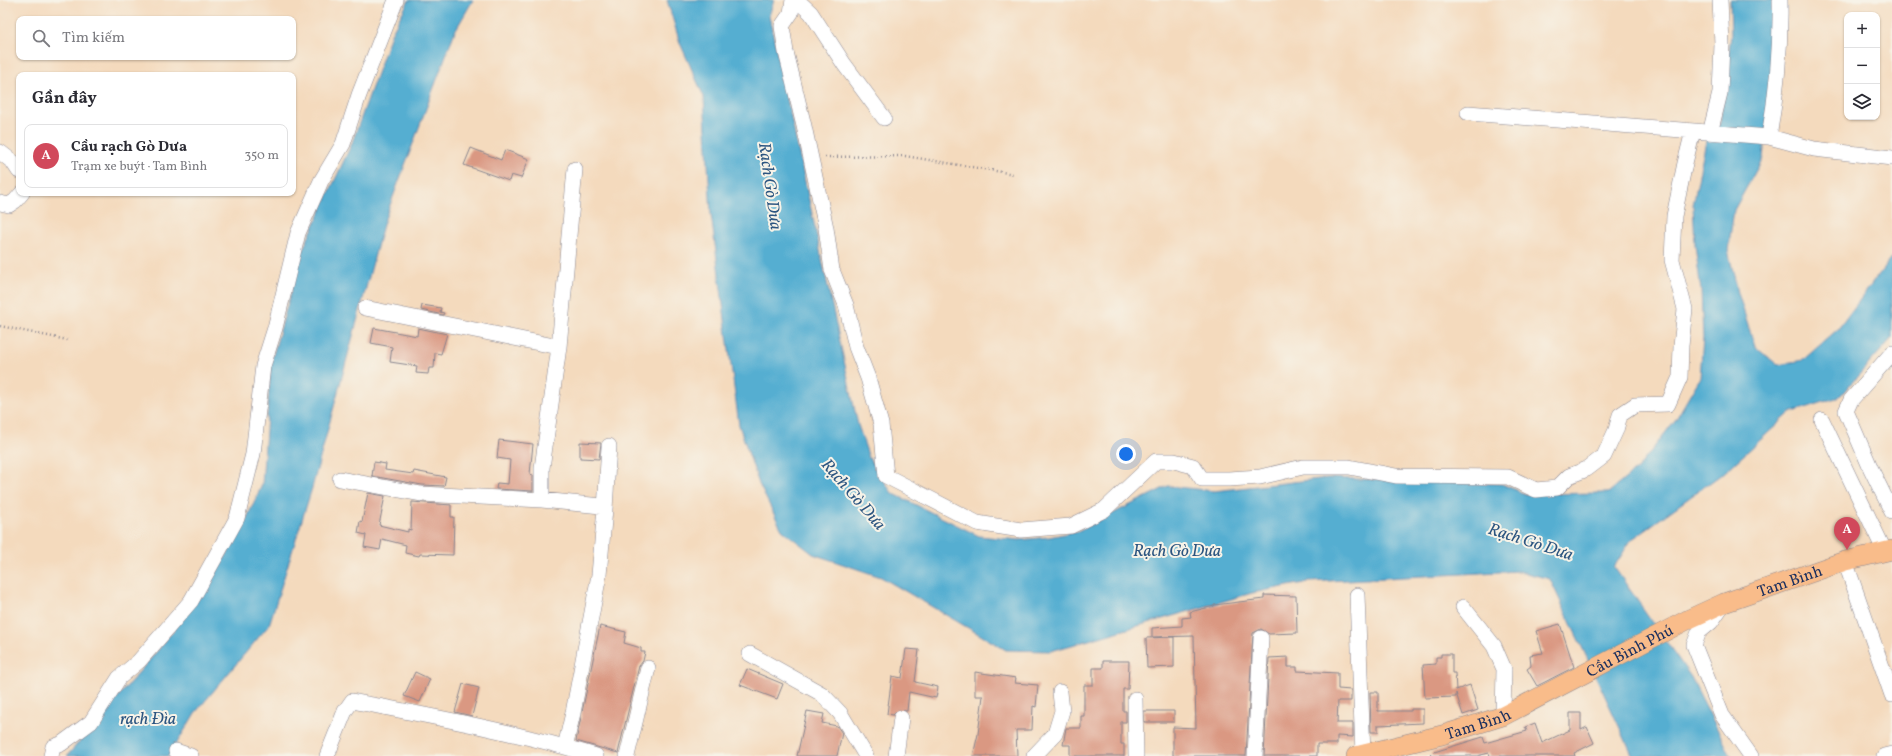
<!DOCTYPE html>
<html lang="vi">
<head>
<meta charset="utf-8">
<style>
	:root { --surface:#fff; --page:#f7f7f7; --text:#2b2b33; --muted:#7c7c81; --line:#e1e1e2; --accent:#d1495b }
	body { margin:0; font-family:Vollkorn,serif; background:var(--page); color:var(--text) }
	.controls { position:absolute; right:12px; top:12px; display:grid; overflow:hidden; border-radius:8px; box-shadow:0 1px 3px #0004 }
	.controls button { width:36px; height:36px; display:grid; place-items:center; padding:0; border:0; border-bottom:1px solid var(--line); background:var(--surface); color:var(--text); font:20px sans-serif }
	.you { position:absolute; left:1126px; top:454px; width:14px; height:14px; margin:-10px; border:3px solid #fff; border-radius:50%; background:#1a73e8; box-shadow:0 0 0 6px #1a73e833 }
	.badge { display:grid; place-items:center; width:26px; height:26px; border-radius:50%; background:var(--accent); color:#fff; font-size:13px; font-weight:700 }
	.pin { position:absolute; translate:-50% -33px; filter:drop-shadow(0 1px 2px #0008) }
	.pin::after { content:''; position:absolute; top:21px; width:14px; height:12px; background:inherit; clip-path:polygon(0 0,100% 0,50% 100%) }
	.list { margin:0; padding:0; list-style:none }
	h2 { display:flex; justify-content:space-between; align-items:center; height:52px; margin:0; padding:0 16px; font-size:17px }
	h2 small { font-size:13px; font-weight:400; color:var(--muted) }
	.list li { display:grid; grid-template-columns:26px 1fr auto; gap:12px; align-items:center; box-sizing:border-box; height:64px; margin:0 8px 8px; padding:0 8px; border:1px solid var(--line); border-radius:8px }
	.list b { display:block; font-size:15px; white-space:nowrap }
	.list p { margin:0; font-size:13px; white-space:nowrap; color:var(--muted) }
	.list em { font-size:13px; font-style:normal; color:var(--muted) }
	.icon { flex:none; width:22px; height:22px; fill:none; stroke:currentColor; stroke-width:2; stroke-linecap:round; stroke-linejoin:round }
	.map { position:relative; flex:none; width:1892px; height:756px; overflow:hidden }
	.search { position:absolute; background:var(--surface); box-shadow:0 1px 3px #0004; left:16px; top:16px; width:280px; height:44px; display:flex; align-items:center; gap:10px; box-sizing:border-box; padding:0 14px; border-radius:8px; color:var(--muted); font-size:15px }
	.panel { position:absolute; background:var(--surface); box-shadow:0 1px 3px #0004; left:16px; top:72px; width:280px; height:124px; border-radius:8px }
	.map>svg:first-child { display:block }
</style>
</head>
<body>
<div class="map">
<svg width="1892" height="756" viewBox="0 0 1892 756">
	<rect width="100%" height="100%" fill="#f7f3e8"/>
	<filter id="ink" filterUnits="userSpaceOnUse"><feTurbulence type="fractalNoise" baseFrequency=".025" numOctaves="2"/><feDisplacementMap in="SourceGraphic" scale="8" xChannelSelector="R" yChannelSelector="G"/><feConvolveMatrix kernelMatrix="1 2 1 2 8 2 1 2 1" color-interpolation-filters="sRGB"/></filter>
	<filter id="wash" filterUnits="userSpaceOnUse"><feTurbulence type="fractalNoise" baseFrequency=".012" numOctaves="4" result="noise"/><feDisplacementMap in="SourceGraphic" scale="16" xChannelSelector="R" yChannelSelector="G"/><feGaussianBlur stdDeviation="0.9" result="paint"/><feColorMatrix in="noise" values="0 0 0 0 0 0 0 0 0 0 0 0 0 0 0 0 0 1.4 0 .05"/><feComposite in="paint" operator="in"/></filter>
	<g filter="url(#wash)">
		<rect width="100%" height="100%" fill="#f4dabd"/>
		<path fill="#54aed1" stroke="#386e98" d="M 409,0 L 473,0 L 455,31 L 384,221 L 312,488 L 269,625 L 195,713 L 169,756 L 67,756 L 158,650 L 206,589 L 241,531 L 262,485 L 271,362 L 304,247 L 352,143 L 392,32 Z
			M 667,0 L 774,0 L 769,16 L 858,425 L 869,458 L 892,493 L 979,536 L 1019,540 L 1049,537 L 1078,531 L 1168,486 L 1214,491 L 1328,478 L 1502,484 L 1525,494 L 1608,493 L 1638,468 L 1676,419 L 1700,378 L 1703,338 L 1701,291 L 1695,244 L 1693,205 L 1706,141 L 1720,123 L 1731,35 L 1730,0 L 1773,0 L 1775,45 L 1763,158 L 1734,210 L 1728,250 L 1738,293 L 1755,347 L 1778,365 L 1803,360 L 1838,329 L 1892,257 L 1892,338 L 1839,397 L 1790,413 L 1726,471 L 1631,540 L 1614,567 L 1691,677 L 1731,756 L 1633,756 L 1550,579 L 1518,571 L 1309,582 L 1252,593 L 1051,651 L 1006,650 L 881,577 L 813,554 L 782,530 L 759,484 L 739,425 L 711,214 L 704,97 L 680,43 Z"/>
		<g id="blocks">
			<path fill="#da9882" d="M 471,148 L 501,160 L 505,150 L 529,159 L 521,178 L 511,175 L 509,181 L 464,165 Z
				M 422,305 L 441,308 L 440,312 L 444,313 L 443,315 L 421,310 Z
				M 374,328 L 417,336 L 418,328 L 447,334 L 441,354 L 435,353 L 434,368 L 429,368 L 428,374 L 416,373 L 417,366 L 390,362 L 392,347 L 371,343 Z
				M 499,440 L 533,444 L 530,474 L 533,475 L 533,491 L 496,489 L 497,483 L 508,484 L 510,460 L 497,458 Z
				M 580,442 L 601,443 L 599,459 L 580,458 Z
				M 374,462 L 386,464 L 385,470 L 413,474 L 414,471 L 446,477 L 444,486 L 422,485 L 372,476 Z
				M 368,493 L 385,496 L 379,525 L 408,532 L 408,529 L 411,530 L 412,502 L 451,505 L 451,517 L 454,517 L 453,555 L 420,554 L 419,556 L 405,553 L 406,545 L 382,539 L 380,550 L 364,547 L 366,535 L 358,533 L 360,521 L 362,522 Z
				M 1264,595 L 1296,596 L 1297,633 L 1269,634 L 1261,629 L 1253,633 L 1246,756 L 1173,756 L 1173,727 L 1196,728 L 1194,636 L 1152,637 L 1152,628 L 1182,626 L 1182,618 L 1191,617 L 1190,612 L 1214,606 L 1214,605 L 1264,599 Z
				M 1560,624 L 1574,667 L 1537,686 L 1527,669 L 1531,666 L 1530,655 L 1543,653 L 1536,631 Z
				M 600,626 L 626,632 L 624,643 L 641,648 L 641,652 L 645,652 L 643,661 L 639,666 L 618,753 L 576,741 Z
				M 1174,637 L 1174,667 L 1147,668 L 1146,638 Z
				M 906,649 L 919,650 L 915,682 L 938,687 L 936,698 L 909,692 L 907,711 L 898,710 L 893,715 L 887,714 L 892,676 L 902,678 Z
				M 1441,654 L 1452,654 L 1452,673 L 1455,673 L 1456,690 L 1470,685 L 1478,710 L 1463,715 L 1456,693 L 1456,697 L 1425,698 L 1423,665 L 1436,664 L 1436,657 L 1441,657 Z
				M 1288,657 L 1288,667 L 1297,667 L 1297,671 L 1338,673 L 1338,689 L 1351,690 L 1351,701 L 1338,701 L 1337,723 L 1353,723 L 1353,737 L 1337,736 L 1337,744 L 1317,744 L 1317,756 L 1264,756 L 1269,658 Z
				M 1103,661 L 1129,661 L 1128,689 L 1123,689 L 1123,711 L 1126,711 L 1126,722 L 1121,722 L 1121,744 L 1124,744 L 1124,756 L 1070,756 L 1070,745 L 1063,745 L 1066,728 L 1081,728 L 1081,716 L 1084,716 L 1084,685 L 1093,685 L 1093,668 L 1103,668 Z
				M 747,669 L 783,684 L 777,699 L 740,685 Z
				M 415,672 L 430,679 L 420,702 L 404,696 Z
				M 975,672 L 1016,678 L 1015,683 L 1038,685 L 1036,707 L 1033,706 L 1032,730 L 1016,730 L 1017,756 L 973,756 L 978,734 L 983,696 L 975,696 Z
				M 463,684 L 479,688 L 472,716 L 455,712 Z
				M 1370,692 L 1378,692 L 1378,711 L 1411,711 L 1411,709 L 1423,709 L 1423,723 L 1378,725 L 1378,732 L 1371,732 Z
				M 807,711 L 824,714 L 822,723 L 837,726 L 842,733 L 837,756 L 797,756 Z
				M 1144,711 L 1174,711 L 1174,722 L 1144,722 Z
				M 1570,713 L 1581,713 L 1581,730 L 1587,727 L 1594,743 L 1574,753 L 1575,756 L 1490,756 L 1489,753 L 1477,756 L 1432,756 L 1431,753 L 1483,737 L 1485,743 L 1527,731 L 1525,727 L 1535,723 L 1542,743 L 1570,730 Z"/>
		</g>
	</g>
	<g filter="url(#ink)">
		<use href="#blocks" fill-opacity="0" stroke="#88848e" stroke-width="1"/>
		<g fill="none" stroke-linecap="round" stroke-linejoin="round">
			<g stroke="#88848e" stroke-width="16">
				<path id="minor" d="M 793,0 L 791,13 L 782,26 L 786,52 L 804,126 L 826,228 L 832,270 L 846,305 L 856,347 L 868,378 L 881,424 L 886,476 L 977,523 L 1021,530 L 1071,526 L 1104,510 L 1156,461 L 1174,461 L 1193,466 L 1202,479 L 1229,479 L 1260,477 L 1303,467 L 1349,467 L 1396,476 L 1508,477 L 1536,490 L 1557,488 L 1569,476 L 1587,469 L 1604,456 L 1616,430 L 1620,415 L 1635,405 L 1668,404 L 1680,377 L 1681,346 L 1685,309 L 1672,260 L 1674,216 L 1685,163 L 1693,131
					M 797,0 L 811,13 L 844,64 L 884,118
					M 1468,113 L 1769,137 L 1814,149 L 1892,158
					M 1710,133 L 1720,93 L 1722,44 L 1720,0
					M 1769,137 C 1777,91 1781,47 1780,0
					M 0,152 L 13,162 L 19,171
					M 0,203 L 9,205 L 15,201 L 22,193
					M 365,308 L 559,347
					M 1892,353 L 1851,400 L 1846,411 L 1871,469 L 1892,512
					M 1822,420 L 1885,552
					M 340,479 L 421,494 L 542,500 L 601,506 L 605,509 L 599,575 L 573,713 L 565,747
					M 542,500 L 542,468 L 559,347 L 575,169
					M 605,509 L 609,446
					M 1845,561 L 1892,695
					M 1357,595 L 1363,754
					M 1724,603 L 1711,622 L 1699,632 L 1694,645 L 1722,715 L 1751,756
					M 1463,607 L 1494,646 L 1504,669 L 1503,716
					M 750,654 L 822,694 L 840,713 L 866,756
					M 1135,699 L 1136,756
					M 176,751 L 191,756
					M 51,756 L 53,747 L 61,744 L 91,722 L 119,678 L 139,661 L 191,601 L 237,518 L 253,454 L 263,366 L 275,328 L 298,233 L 321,181 L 343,144 L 359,95 L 396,0
					M 327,756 L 345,711 L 352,701 C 434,717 517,732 596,756
					M 627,756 L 648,668
					M 896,756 L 901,718
					M 1034,756 L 1055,734 L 1062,711 L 1060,692
					M 1255,756 L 1261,638
					M 1884,756 L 1892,754"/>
			</g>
			<g stroke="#88848e" stroke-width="20">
				<g id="major">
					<path id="s1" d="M 1356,756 L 1442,735 L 1503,716 L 1689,619 L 1724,603 L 1845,561 L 1892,550"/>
				</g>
			</g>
			<path stroke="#88848e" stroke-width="2.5" stroke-dasharray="1 3" stroke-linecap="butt" d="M 825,157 L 905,156 L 1014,174
				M 0,326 L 67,340"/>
			<use href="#minor" stroke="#fff" stroke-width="15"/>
			<use href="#major" stroke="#f9bc8a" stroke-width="19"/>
		</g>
	</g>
	<g text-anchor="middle" stroke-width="4" stroke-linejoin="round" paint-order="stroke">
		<g font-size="16" fill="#1b2f5e" stroke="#f7f3e8">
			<text dy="6" stroke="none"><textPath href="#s1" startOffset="470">Tam Bình</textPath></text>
			<text dy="6" stroke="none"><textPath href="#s1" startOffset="295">Cầu Bình Phú</textPath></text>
			<text dy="6" stroke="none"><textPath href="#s1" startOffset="126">Tam Bình</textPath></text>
		</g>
		<g font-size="17" font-style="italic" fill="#2c5580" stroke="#f7f3e8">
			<text transform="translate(771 186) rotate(82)" y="6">Rạch Gò Dưa</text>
			<text transform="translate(854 494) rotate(49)" y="6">Rạch Gò Dưa</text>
			<text transform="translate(1531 541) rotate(18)" y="6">Rạch Gò Dưa</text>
			<text x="1177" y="556">Rạch Gò Dưa</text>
			<text x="148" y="724">rạch Đìa</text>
		</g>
	</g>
</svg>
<div class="controls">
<button>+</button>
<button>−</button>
<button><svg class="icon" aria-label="layers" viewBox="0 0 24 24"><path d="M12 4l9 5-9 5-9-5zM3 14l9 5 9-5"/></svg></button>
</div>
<div class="you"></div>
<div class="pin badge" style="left:1847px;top:550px">A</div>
<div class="search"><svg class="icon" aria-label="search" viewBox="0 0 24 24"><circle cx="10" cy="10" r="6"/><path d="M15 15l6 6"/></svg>Tìm kiếm</div>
<section class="panel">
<h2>Gần đây<small></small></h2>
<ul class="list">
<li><span class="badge">A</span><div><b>Cầu rạch Gò Dưa</b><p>Trạm xe buýt · Tam Bình</p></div><em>350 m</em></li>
</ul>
</section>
</div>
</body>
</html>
